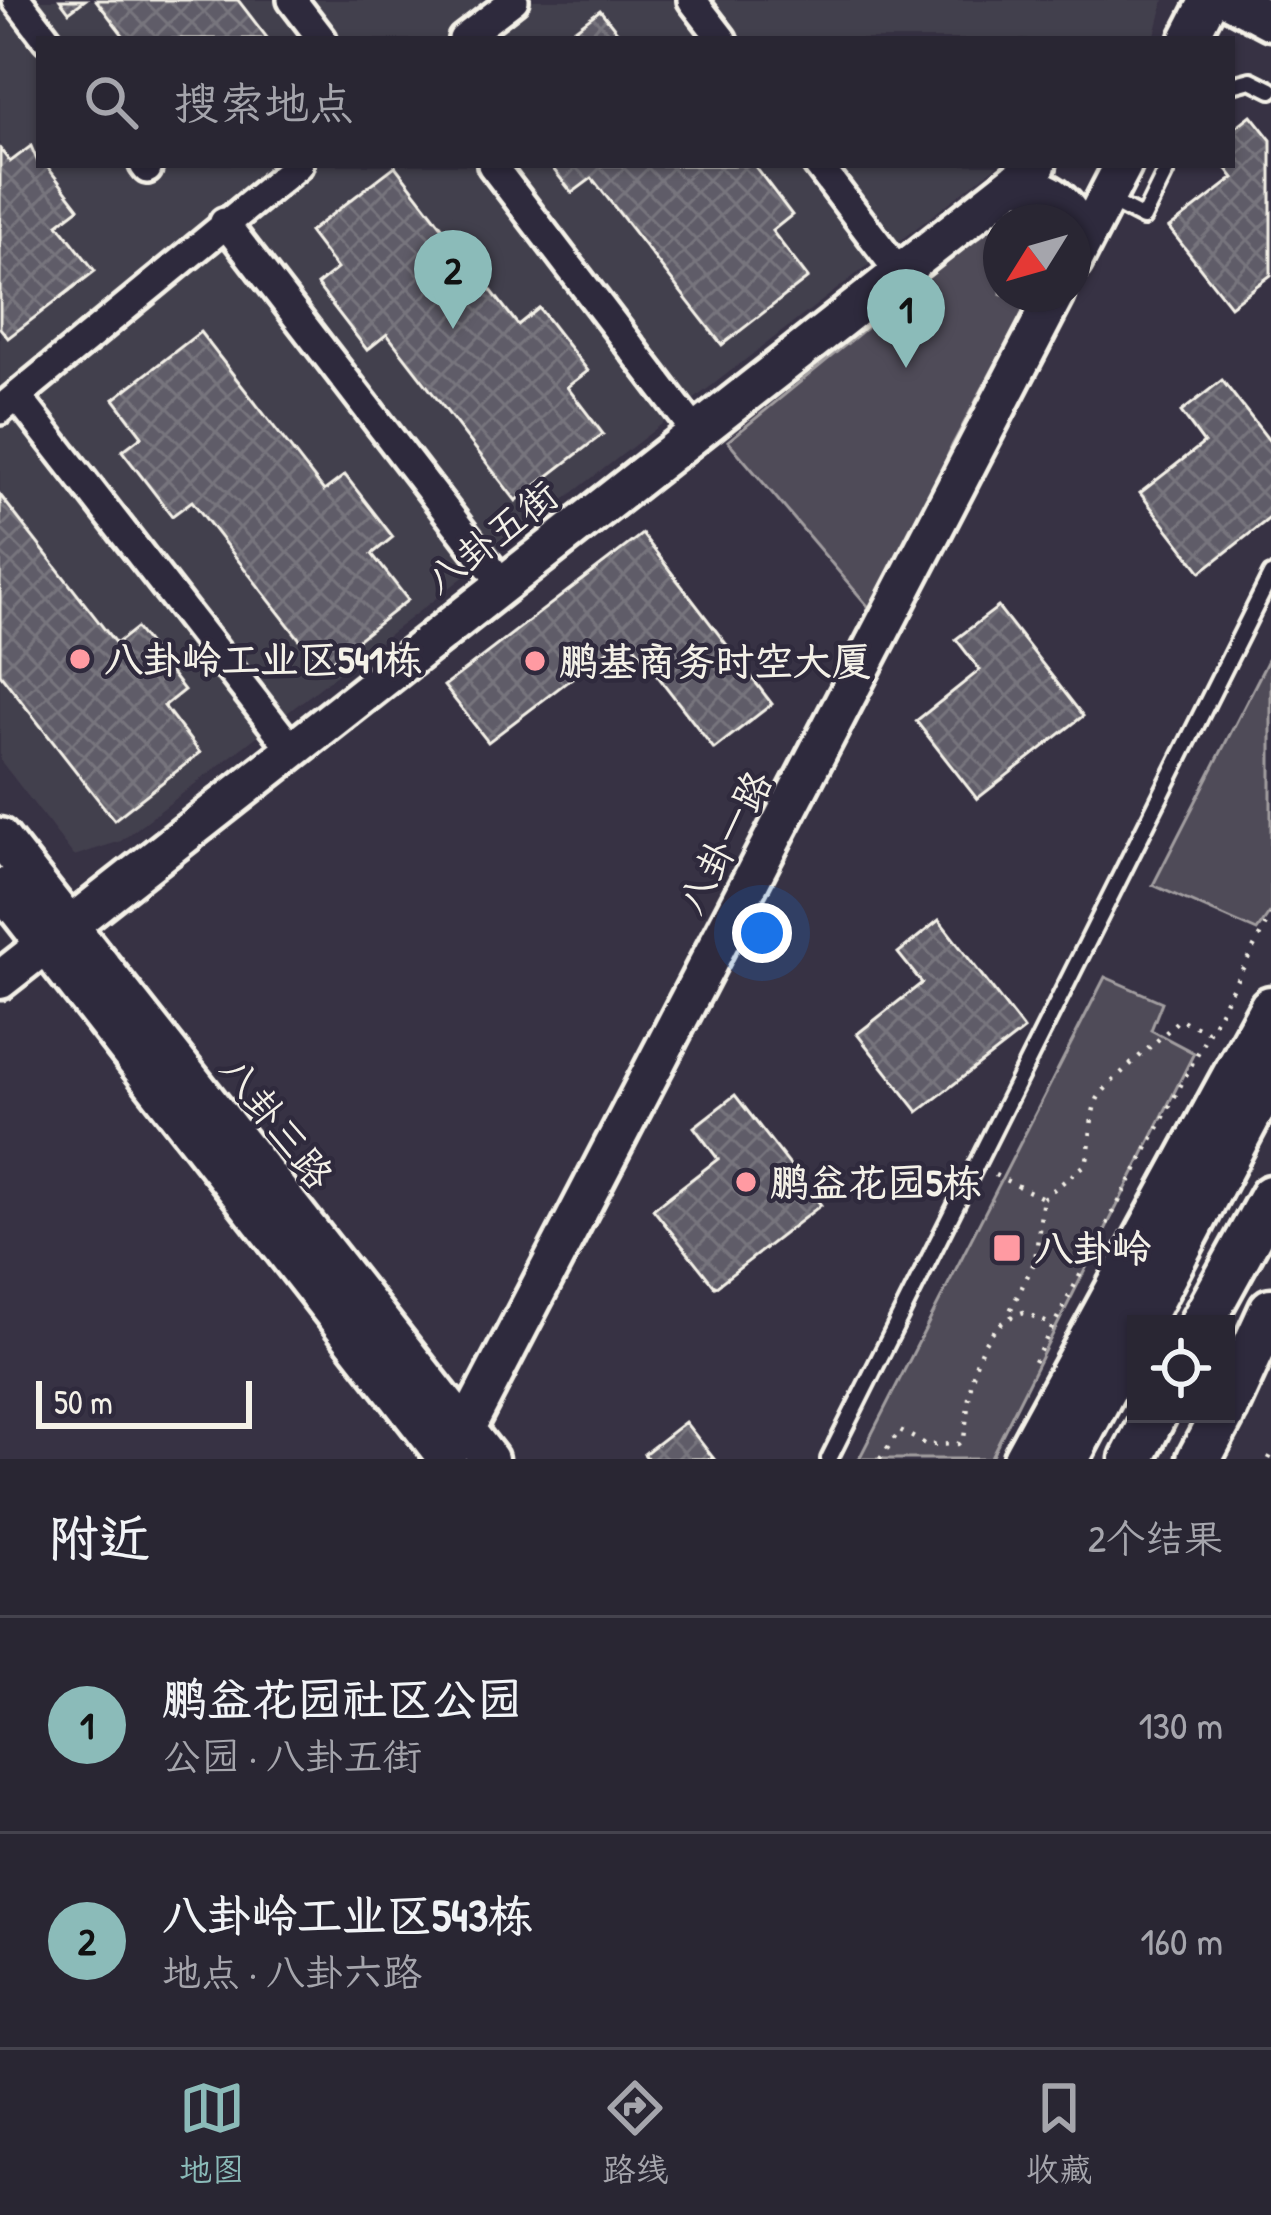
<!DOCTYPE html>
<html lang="zh">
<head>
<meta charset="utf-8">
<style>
	:root { --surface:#292633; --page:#312e3b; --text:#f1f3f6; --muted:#a5a5ac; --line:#45434e; --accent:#8bbbb9 }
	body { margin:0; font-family:"Patrick Hand","LXGW WenKai TC",sans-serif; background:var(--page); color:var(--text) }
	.controls { position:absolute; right:36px; bottom:36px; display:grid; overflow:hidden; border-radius:0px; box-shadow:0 3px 9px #0004 }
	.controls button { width:108px; height:108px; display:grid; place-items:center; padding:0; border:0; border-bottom:3px solid var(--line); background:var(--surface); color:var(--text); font:60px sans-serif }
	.compass { position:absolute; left:983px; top:204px; width:108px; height:108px; border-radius:50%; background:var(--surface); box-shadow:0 3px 9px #0004; rotate:233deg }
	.scale { position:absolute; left:36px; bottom:30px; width:216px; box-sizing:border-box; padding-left:12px; border:6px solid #f4f1e8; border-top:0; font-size:33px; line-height:42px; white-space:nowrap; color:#f4f1e8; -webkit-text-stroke:9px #2f2a3d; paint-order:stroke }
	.you { position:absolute; left:762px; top:933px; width:42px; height:42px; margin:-30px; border:9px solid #fff; border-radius:50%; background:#1a73e8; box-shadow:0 0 0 18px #1a73e833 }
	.badge { display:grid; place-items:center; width:78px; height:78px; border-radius:50%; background:var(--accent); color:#111; font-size:39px; font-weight:700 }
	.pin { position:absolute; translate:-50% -99px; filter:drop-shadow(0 3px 6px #0008) }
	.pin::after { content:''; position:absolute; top:63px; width:42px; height:36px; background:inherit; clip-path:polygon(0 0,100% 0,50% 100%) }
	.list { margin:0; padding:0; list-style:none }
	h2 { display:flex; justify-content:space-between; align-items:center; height:156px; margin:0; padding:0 48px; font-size:51px }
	h2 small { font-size:39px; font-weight:400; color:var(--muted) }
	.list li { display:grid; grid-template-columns:78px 1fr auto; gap:36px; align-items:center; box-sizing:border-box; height:216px; padding:0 48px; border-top:3px solid var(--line) }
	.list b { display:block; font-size:45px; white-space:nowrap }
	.list p { margin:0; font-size:39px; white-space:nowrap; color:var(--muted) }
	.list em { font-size:39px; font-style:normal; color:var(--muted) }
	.icon { flex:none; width:66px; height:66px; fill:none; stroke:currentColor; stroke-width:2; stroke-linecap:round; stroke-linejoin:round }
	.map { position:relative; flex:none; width:1271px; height:1459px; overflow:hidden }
	.search { position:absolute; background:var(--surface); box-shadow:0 3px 9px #0004; left:36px; right:36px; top:36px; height:132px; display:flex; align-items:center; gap:30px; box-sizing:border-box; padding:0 42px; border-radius:0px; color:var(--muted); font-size:45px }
	.sheet { height:588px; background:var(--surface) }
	nav { display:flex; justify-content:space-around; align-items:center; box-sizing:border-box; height:168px; border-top:3px solid var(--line); background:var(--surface); font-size:33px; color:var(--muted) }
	nav a { display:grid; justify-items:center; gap:6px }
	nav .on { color:var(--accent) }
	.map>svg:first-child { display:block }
</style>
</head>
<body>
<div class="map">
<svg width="1271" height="1459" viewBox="0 0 1271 1459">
	<defs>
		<pattern id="building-cross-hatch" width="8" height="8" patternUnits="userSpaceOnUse" patternTransform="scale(3)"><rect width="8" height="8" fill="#5f5c67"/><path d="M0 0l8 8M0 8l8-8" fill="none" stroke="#77747d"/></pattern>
	</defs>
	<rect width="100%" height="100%" fill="#373244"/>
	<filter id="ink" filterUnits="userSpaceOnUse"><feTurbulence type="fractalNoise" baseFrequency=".00833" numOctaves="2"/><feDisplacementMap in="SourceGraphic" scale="24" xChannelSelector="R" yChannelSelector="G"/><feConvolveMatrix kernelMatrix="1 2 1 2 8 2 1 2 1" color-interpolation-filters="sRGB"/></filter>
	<g filter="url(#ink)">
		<path fill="#433f4e" d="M 0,0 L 1164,0 L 1154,39 L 39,39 L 39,165 L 998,165 L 121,841 L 74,856 L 0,760 Z"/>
		<path fill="#504b59" stroke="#a29ea0" stroke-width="3" d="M 1014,207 L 1042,213 L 1047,222 L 1001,222 L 1001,294 L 1033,294 L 952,446 L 878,618 L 728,441 Z
			M 1271,654 L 1271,911 L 1257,931 L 1153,885 Z
			M 1105,977 L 1162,1002 L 1151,1030 L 1194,1053 L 990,1459 L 859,1459 Z"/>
		<path fill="url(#building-cross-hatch)" stroke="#f4f1e8" stroke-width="3" d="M 60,0 L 85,0 L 69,12 Z
			M 96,0 L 238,0 L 268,39 L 126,39 Z
			M 600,10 L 623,39 L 562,39 Z
			M 1251,115 L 1271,140 L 1271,275 L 1230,306 L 1169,228 L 1234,178 L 1224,165 L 1232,165 L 1232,130 Z
			M 31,146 L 39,165 L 46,165 L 79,208 L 58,224 L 95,271 L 8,338 L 0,328 L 0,149 L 10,162 Z
			M 550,165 L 754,165 L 792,215 L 772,231 L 808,278 L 722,345 L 592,178 L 572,193 Z
			M 395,166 L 518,325 L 539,308 L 588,371 L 567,387 L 603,434 L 516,501 L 387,334 L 367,350 L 317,285 L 337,269 L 309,232 Z
			M 200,332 L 324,491 L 345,475 L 393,537 L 372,554 L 408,600 L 322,668 L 192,501 L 172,516 L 122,451 L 142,436 L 114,399 Z
			M 1222,380 L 1271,443 L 1271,517 L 1201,572 L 1140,493 L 1204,443 L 1181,412 Z
			M 0,495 L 116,644 L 136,628 L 184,690 L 164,706 L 200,753 L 114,820 L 0,674 Z
			M 642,534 L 772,704 L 714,749 L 627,636 L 488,742 L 444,686 Z
			M 998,607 L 1083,716 L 977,799 L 916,721 L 980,670 L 956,639 Z
			M 939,920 L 1024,1030 L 918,1112 L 857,1034 L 922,983 L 898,953 Z
			M 735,1095 L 821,1205 L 715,1287 L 653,1209 L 718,1159 L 694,1127 Z
			M 685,1422 L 714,1459 L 648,1459 L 644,1454 Z"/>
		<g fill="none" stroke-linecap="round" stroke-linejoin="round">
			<g stroke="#f4f1e8" stroke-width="22">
				<path id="lane" d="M 1232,85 L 1251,80 L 1271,90
					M 1110,201 L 1143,218 L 1169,165
					M 829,1459 L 1271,575"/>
			</g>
			<g stroke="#f4f1e8" stroke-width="36">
				<path id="street" d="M 17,0 L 47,39
					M 292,0 L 322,39
					M 692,0 L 722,39
					M 463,39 L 514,0
					M 144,165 L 147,169
					M 492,165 L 695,431
					M 818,165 L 899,272
					M 224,222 L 501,582
					M 17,396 L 291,748
					M 0,410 L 298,165"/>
			</g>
			<g stroke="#f4f1e8" stroke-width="45">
				<path id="secondary" d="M 1231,0 L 1271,21
					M 1189,39 L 1209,0
					M 1013,184 C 1052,186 1069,205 1085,239
					M 1073,262 L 1123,165
					M 0,837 L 489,1459
					M 0,887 L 447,1459
					M 0,980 L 1037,165
					M 466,1428 L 1056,294"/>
			</g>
			<g stroke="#f4f1e8" stroke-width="51">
				<path id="primary" d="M 1139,1324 L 1271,1074
					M 1201,1324 L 1271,1197
					M 1226,1408 L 1271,1310
					M 1025,1459 L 1271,1008
					M 1067,1459 L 1136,1329
					M 1132,1459 L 1155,1414
					M 1199,1459 L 1223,1414"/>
			</g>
			<path stroke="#f4f1e8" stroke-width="4.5" stroke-dasharray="3 9" stroke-linecap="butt" d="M 995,1175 L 1043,1198 L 1035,1261 L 1007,1317
				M 1043,1198 L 1085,1165 C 1093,1144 1088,1120 1097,1100 C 1104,1084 1162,1039 1179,1019 L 1207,1031
				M 1034,1362 L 1271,915
				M 880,1459 L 900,1430 L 927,1445 L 958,1444 L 964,1438 C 971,1392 969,1328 1024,1312 L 1052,1325
				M 1269,1459 L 1271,1455"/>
			<use href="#lane" stroke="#2f2a3d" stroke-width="14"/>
			<use href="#street" stroke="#2f2a3d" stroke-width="27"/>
			<use href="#secondary" stroke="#2f2a3d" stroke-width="36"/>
			<use href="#primary" stroke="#2f2a3d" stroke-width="42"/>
		</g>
	</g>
	<g fill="#ff9aa2" stroke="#2f2a3d" stroke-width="4.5">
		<circle cx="80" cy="659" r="12"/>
		<circle cx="535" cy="661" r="12"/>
		<circle cx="746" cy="1182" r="12"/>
		<rect x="992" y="1233" width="30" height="30" rx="6"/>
	</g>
	<g text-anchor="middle" stroke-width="9" stroke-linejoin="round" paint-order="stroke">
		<g font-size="39" fill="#f4f1e8" stroke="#2f2a3d">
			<text transform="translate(491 537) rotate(-38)" y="14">八卦五街</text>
			<text transform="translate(724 842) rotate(-62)" y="14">八卦一路</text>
			<text transform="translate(277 1122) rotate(52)" y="14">八卦三路</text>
		</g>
		<g font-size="39" font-weight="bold" fill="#f4f1e8" stroke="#2f2a3d" text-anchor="start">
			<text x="104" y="673">八卦岭工业区541栋</text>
			<text x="559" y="675">鹏基商务时空大厦</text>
			<text x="770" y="1196">鹏益花园5栋</text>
			<text x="1034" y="1262">八卦岭</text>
		</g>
	</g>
</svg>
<div class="controls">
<button><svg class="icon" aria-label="locate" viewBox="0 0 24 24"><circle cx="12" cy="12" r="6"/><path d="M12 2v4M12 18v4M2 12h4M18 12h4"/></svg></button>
</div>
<svg class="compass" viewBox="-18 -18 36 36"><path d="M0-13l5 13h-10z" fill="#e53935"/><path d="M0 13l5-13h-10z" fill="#a5a5ac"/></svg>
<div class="scale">50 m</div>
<div class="you"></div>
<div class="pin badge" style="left:906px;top:368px">1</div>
<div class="pin badge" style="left:453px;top:329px">2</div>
<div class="search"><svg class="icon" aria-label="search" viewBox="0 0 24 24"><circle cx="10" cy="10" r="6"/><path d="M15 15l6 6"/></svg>搜索地点</div>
</div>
<section class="sheet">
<h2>附近<small>2个结果</small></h2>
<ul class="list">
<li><span class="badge">1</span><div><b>鹏益花园社区公园</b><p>公园 · 八卦五街</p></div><em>130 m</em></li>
<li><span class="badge">2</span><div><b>八卦岭工业区543栋</b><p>地点 · 八卦六路</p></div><em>160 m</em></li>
</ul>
</section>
<nav>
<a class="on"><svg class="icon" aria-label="map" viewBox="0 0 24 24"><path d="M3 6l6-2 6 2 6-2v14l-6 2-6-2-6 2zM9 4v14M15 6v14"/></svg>地图</a>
<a><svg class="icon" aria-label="directions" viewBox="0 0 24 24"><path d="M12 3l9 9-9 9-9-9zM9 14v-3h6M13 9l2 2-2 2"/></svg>路线</a>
<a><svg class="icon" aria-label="saved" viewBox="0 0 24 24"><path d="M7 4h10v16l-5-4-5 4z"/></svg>收藏</a>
</nav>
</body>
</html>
